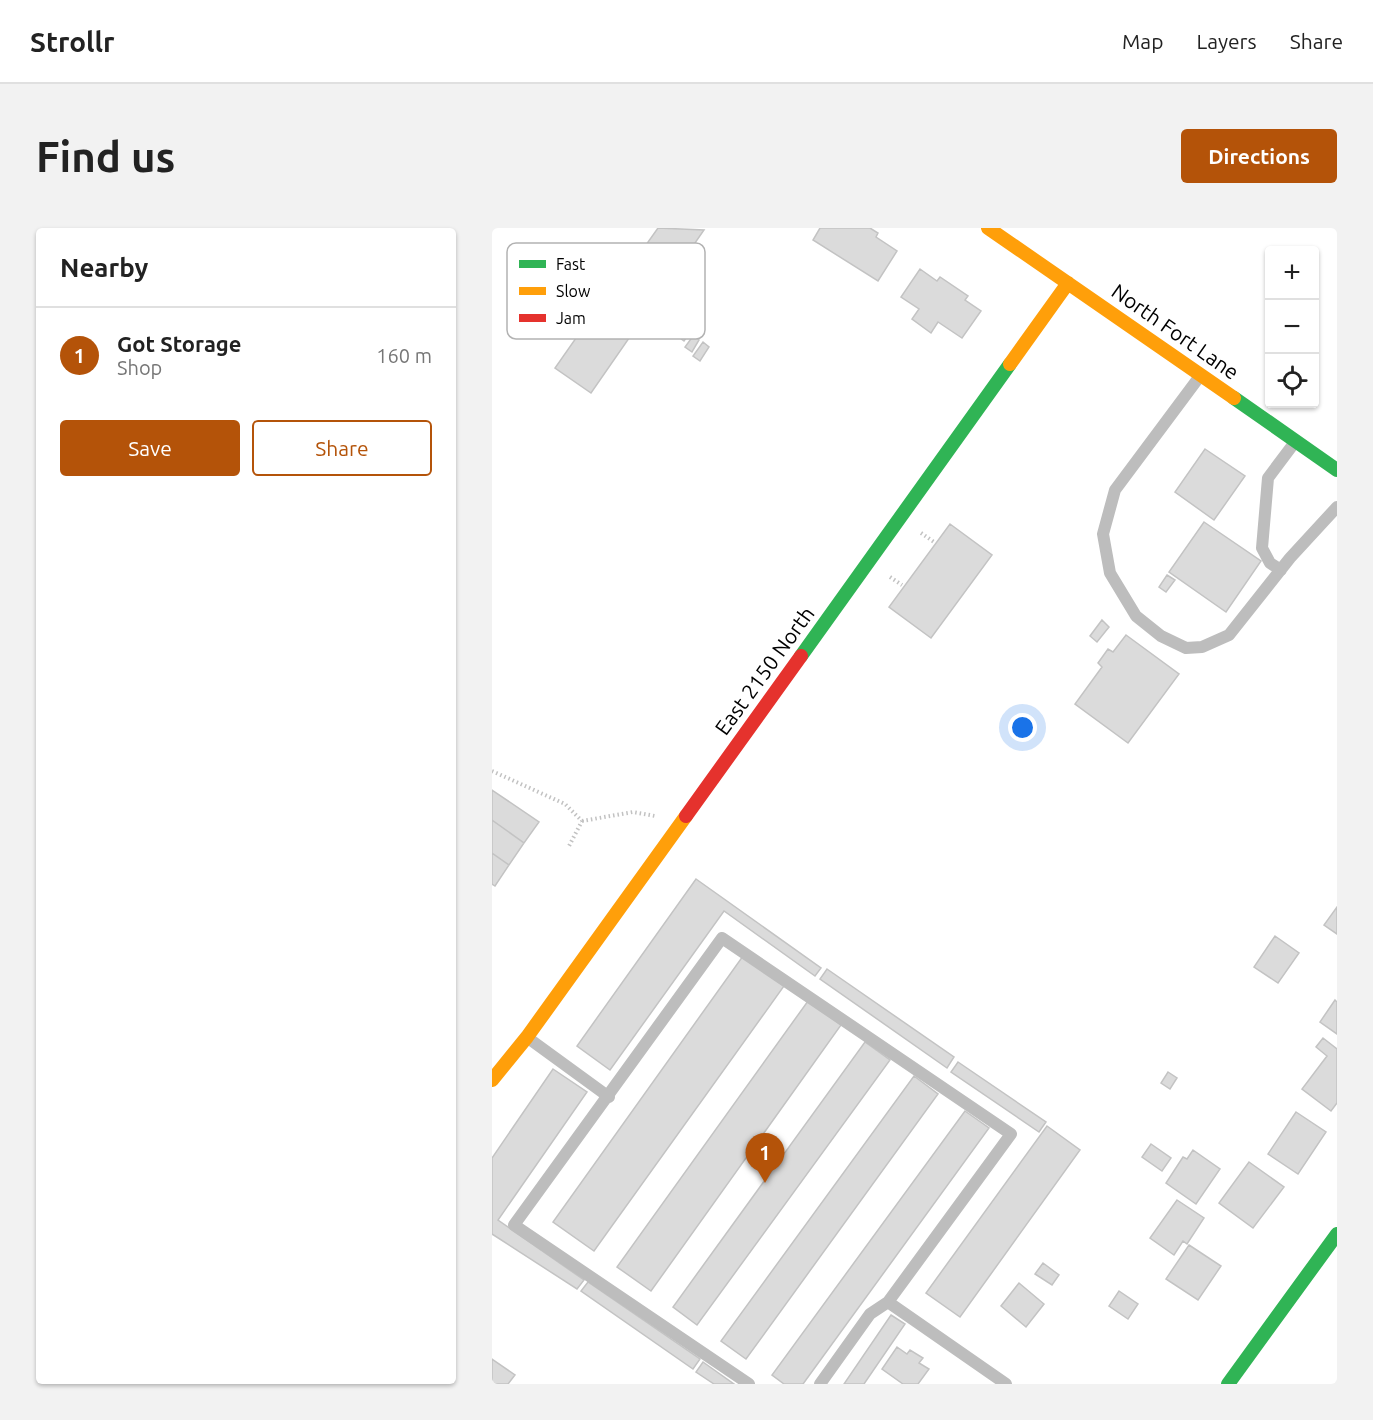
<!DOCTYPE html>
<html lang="en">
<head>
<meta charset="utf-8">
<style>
	:root { --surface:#fff; --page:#f2f2f2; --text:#222; --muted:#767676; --line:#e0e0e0; --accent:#b45309 }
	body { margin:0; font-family:Ubuntu,sans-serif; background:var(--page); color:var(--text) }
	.controls { position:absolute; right:18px; top:18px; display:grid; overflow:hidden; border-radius:6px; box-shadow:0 2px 4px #0004 }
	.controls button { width:54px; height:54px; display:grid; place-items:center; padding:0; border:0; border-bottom:2px solid var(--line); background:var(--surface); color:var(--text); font:30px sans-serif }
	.you { position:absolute; left:531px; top:500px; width:21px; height:21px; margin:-15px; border:4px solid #fff; border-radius:50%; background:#1a73e8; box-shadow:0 0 0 9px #1a73e833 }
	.badge { display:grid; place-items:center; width:39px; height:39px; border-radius:50%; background:var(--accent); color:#fff; font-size:20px; font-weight:700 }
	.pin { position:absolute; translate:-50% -50px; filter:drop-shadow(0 2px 3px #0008) }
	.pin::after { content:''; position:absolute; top:32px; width:21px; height:18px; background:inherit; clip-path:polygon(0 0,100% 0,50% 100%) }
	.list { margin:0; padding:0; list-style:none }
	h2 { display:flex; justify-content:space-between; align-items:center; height:78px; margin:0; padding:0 24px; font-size:26px }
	h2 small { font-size:20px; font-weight:400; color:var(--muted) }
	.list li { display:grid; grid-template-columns:39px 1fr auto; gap:18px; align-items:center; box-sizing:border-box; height:96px; padding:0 24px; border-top:2px solid var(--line) }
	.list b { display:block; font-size:22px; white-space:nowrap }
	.list p { margin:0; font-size:20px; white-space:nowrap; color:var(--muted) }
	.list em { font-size:20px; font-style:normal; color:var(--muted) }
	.actions { display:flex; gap:12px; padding:18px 24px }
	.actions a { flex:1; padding:14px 0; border:2px solid var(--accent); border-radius:6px; text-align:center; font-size:21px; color:var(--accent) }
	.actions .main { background:var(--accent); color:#fff }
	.icon { flex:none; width:33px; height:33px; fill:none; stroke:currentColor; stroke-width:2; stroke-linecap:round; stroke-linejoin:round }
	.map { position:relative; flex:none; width:845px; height:1156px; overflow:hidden; border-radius:6px }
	header { display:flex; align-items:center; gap:36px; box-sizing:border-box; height:84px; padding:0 30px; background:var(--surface); border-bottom:2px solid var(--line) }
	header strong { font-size:28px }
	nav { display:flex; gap:33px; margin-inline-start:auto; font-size:21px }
	.intro { display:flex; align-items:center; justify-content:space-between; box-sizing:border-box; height:144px; padding:0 36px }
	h1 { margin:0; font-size:42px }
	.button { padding:15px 27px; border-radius:6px; background:var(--accent); color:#fff; font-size:21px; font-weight:700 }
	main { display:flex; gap:36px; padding:0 36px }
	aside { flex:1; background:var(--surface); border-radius:6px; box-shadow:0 2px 4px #0004 }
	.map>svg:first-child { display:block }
</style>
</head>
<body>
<header>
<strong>Strollr</strong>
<nav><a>Map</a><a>Layers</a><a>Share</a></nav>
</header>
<div class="intro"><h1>Find us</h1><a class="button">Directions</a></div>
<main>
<aside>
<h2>Nearby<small></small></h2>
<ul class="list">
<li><span class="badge">1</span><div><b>Got Storage</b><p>Shop</p></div><em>160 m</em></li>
</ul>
<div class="actions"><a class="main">Save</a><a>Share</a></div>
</aside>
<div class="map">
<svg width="845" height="1156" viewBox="0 0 845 1156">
	<rect width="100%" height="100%" fill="#fff"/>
	<path fill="#dbdbdb" stroke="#c3c3c3" stroke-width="1.5" d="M 166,0 L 212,2 L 99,165 L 63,140 L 119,60 L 122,62 Z
		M 328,0 L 378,0 L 386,5 L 384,9 L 405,23 L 386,53 L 321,12 Z
		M 428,41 L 445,53 L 448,49 L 476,68 L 473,72 L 489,83 L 470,110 L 446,94 L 439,105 L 420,91 L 427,81 L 409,69 Z
		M 191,96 L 200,102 L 192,113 L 184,107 Z
		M 201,108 L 207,112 L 200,124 L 193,119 Z
		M 211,114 L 217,119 L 208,133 L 201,128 Z
		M 713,221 L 753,248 L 722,292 L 683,264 Z
		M 712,294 L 769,333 L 734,384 L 677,344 Z
		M 458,296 L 500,327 L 439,410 L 397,379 Z
		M 675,347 L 683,352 L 674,364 L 667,359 Z
		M 610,392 L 617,399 L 605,414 L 598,408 Z
		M 634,407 L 687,446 L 636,515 L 583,476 L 610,439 L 606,435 L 616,421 L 621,424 Z
		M 0,562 L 47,594 L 32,615 L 0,592 Z
		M 0,592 L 32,615 L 17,637 L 0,625 Z
		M 0,625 L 17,637 L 3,658 L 0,656 Z
		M 204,651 L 329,740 L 323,748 L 232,683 L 118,842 L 85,818 Z
		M 845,679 L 845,706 L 832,697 Z
		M 783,708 L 807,725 L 786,755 L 762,739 Z
		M 251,728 L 292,758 L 102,1023 L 61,994 Z
		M 335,741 L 462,829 L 455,840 L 328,751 Z
		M 843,772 L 845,774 L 845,806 L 828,794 Z
		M 316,773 L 349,797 L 159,1063 L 125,1039 Z
		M 831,810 L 845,821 L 845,875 L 839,883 L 810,861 L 835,828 L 824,819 Z
		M 373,814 L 398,832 L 205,1097 L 181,1079 Z
		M 466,834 L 554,894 L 547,904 L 459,844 Z
		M 61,841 L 95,864 L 6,992 L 92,1052 L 85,1061 L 0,1006 L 0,930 Z
		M 676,844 L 685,850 L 678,861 L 669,855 Z
		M 422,848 L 446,866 L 254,1131 L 229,1113 Z
		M 473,883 L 497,900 L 311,1156 L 292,1156 L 280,1147 Z
		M 804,884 L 834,904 L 806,946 L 776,926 Z
		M 555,898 L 588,922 L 468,1089 L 434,1065 Z
		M 659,916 L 679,930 L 670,943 L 650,929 Z
		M 701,922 L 728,941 L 704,976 L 674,955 L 691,929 L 695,931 Z
		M 757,934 L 792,959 L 761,1000 L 727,975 Z
		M 685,972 L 712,990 L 695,1016 L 691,1013 L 682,1027 L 658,1010 Z
		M 697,1017 L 729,1038 L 706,1072 L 674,1051 Z
		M 551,1035 L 567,1047 L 560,1057 L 543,1046 Z
		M 96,1054 L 208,1131 L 201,1141 L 89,1063 Z
		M 527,1055 L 552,1076 L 534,1099 L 509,1078 Z
		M 627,1063 L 646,1076 L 636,1091 L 617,1078 Z
		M 399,1087 L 413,1096 L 372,1156 L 352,1156 Z
		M 405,1119 L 415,1126 L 418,1122 L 431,1130 L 427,1135 L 437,1141 L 426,1156 L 411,1156 L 390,1141 Z
		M 0,1131 L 23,1147 L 16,1156 L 0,1156 Z
		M 211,1134 L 242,1156 L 222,1156 L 204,1144 Z"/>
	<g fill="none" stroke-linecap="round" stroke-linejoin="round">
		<path stroke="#c2c2c2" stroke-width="4" stroke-dasharray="1.5 3" stroke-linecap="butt" d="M 429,305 L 442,314
			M 398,349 L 410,357
			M 0,543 L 73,576 L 90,593 L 77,618
			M 90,593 L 141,584 L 163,588"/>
		<path stroke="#bdbdbd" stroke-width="12" d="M 708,148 L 623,262 L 611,306 L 618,345 L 644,388 L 669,408 L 694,420 L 710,419 L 737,407 L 798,330 L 845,279
			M 789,342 L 778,335 L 770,320 L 776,250 L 803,214
			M 36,810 L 117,869
			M 396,1074 L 514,1156
			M 257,1156 L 22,997 L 230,710 L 519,906 L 396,1074 L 378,1086 L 328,1156"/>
		<path stroke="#30b455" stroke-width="14" d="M 742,170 L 845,242
			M 309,428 L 518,136
			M 736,1156 L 845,1006"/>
		<path stroke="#ff9f0a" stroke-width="14" d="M 496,0 L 742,170
			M 518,136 L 576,55
			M 0,852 L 35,809 L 194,588"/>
		<path stroke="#e5322d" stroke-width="14" d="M 194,588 L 309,428"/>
	</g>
	<g text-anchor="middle" stroke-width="5" stroke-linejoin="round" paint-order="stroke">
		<g font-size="21" fill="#000" stroke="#fff">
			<text transform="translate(683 104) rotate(35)" y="7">North Fort Lane</text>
			<text transform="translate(273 443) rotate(-54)" y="7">East 2150 North</text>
		</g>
	</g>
	<rect x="15" y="15" width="198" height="96" rx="9" fill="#fff" stroke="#b2b2b2" stroke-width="1.5"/>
	<rect x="27" y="32" width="27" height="8" fill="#30b455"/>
	<rect x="27" y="59" width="27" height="8" fill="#ff9f0a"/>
	<rect x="27" y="86" width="27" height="8" fill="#e5322d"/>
	<g font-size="16" fill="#000">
		<text x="64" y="42">Fast</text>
		<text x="64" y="69">Slow</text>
		<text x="64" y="96">Jam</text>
	</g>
</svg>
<div class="controls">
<button>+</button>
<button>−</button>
<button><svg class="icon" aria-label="locate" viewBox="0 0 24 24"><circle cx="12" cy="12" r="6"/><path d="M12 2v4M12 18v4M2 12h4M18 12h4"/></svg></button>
</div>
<div class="you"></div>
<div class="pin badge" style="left:273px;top:955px">1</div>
</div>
</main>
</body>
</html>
